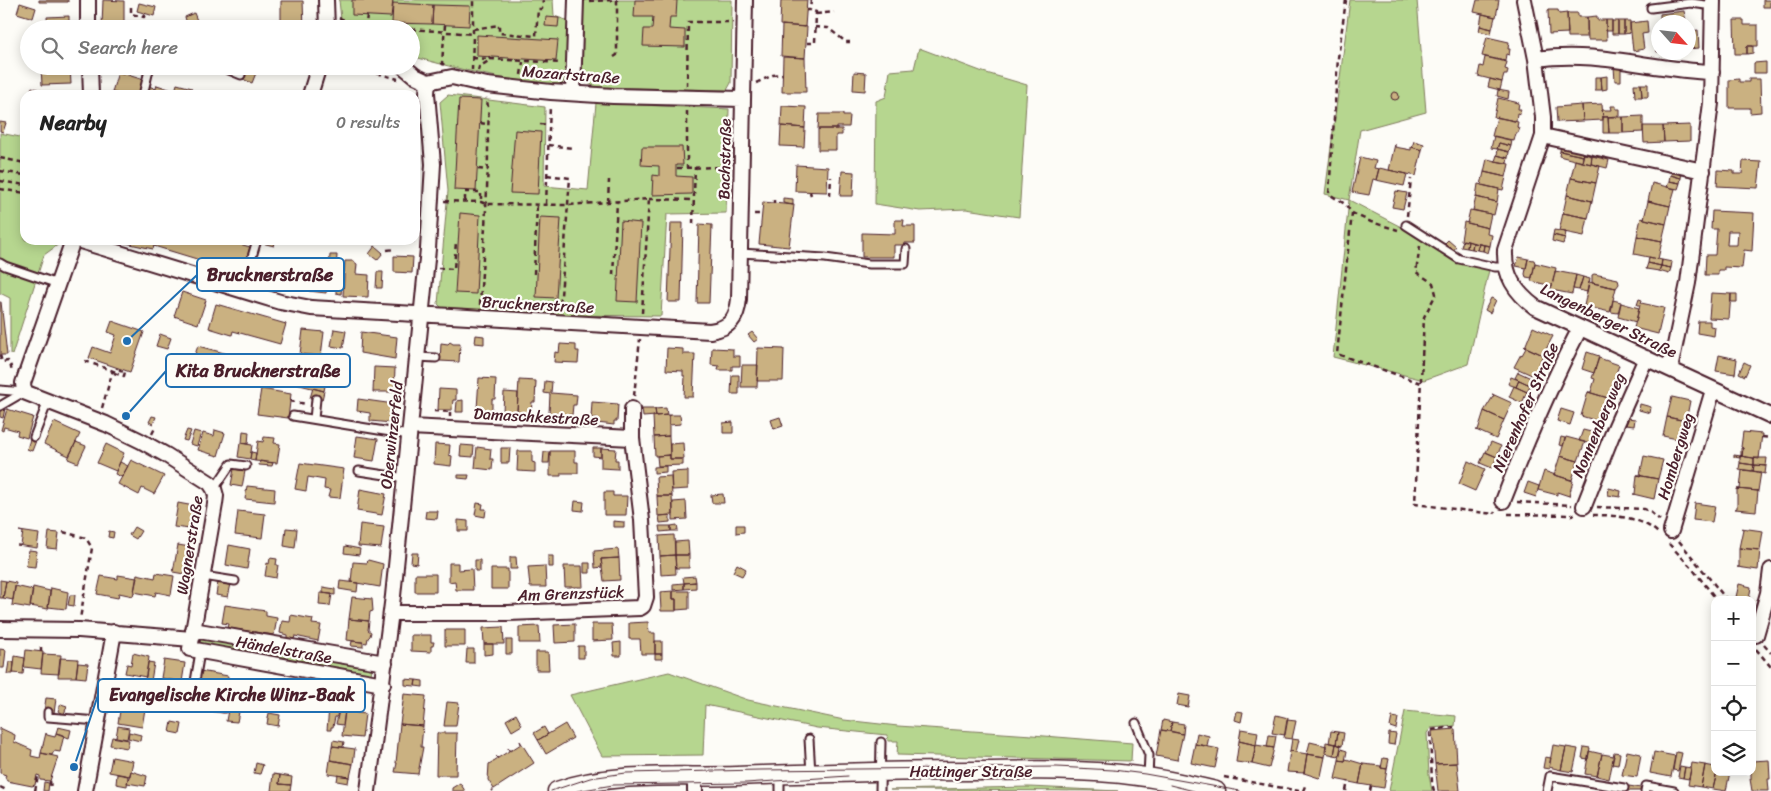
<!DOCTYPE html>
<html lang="en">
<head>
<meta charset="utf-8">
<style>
	:root { --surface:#fff; --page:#f6f6f6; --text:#222; --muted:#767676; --line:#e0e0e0 }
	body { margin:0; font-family:Sriracha,sans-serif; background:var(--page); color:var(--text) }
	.controls { position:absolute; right:15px; bottom:15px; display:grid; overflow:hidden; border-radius:10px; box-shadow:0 2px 12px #0003 }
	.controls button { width:45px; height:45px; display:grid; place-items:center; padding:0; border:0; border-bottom:1px solid var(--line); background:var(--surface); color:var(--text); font:25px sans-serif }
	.compass { position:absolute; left:1651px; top:15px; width:45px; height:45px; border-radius:50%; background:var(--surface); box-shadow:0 2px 12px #0003; rotate:117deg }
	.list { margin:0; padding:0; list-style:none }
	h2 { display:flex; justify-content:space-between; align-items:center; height:65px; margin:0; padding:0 20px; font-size:21px }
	h2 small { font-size:16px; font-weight:400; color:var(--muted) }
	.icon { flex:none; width:28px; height:28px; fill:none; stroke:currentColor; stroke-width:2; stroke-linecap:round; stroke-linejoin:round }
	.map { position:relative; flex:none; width:1771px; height:791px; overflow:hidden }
	.search { position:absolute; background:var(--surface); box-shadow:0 2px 12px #0003; left:20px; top:20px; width:400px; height:55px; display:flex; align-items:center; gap:12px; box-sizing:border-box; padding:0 18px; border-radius:28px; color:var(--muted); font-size:19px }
	.panel { position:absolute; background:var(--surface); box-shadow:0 2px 12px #0003; left:20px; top:90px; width:400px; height:155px; border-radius:15px }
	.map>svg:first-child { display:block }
</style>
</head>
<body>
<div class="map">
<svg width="1771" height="791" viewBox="0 0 1771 791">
	<rect width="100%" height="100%" fill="#fdfcf7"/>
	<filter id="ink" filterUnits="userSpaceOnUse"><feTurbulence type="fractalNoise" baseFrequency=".02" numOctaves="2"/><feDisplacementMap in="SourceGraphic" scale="10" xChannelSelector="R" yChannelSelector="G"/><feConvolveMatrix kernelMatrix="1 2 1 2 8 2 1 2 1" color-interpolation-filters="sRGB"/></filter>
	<g filter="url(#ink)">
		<path fill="#b6d68f" stroke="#807a5d" d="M 339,0 L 553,0 L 554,16 L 566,20 L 568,24 L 566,77 L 560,88 C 509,81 461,70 411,56 L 411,29 L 342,29 Z
			M 583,0 L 732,0 L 731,83 L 727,90 L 596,87 L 585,82 L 582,73 Z
			M 1350,0 L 1417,0 L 1426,112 L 1360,130 L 1349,200 L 1405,229 L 1460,263 L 1489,270 L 1468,364 L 1424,380 L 1333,357 L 1349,200 L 1325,194 Z
			M 919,48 L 983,72 L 1027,85 L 1019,217 L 966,209 L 920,211 L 875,204 L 876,101 L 886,97 L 890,71 L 914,69 Z
			M 448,95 L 545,107 L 544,186 L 588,190 L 596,103 L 729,109 L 726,213 L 667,214 L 661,316 L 555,315 L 443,309 L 438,304 L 448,191 L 440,102 Z
			M 0,133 L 25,138 L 25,240 L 61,240 L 59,244 L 44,255 L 12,355 L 10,354 L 10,298 L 0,293 Z
			M 205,636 L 369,664 L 372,669 L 371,674 L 367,676 L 200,644 L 201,639 Z
			M 669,672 L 748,700 L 844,720 L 898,726 L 1032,735 L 1132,743 L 1131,761 L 897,755 L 898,741 L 888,741 L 887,735 L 817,728 L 705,705 L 703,755 L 602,756 L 570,695 Z
			M 1405,711 L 1456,716 L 1455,726 L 1431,728 L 1427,733 L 1429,775 L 1432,791 L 1389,791 Z
			M 1029,787 L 1118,791 L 890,790 Z"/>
		<path fill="#cab181" stroke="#4a1f2b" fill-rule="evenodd" d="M 39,0 L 68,0 L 68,2 L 39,2 Z
			M 103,0 L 124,1 L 124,27 L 102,26 Z
			M 352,0 L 393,0 L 391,17 L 352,15 Z
			M 635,0 L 677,0 L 676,17 L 670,17 L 669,29 L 685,30 L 685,47 L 643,46 L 644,29 L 652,29 L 653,17 L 634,17 Z
			M 781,0 L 807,0 L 805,27 L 780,25 Z
			M 1477,0 L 1499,0 L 1496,17 L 1474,12 Z
			M 1763,0 L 1770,0 L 1770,7 L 1763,7 Z
			M 281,1 L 303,1 L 304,29 L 281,29 Z
			M 20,3 L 36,8 L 33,18 L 17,13 Z
			M 139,3 L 156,7 L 154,16 L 137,11 Z
			M 393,3 L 433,5 L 432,24 L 392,23 Z
			M 433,5 L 470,6 L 469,26 L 432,24 Z
			M 1548,10 L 1558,10 L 1559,14 L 1567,13 L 1568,33 L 1549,34 Z
			M 1684,11 L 1686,22 L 1669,22 L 1668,18 L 1660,19 L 1660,14 Z
			M 194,13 L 198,23 L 188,27 L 185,17 Z
			M 1567,13 L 1578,13 L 1578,17 L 1587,17 L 1587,37 L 1568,37 Z
			M 1482,14 L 1495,17 L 1492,29 L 1480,26 Z
			M 69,16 L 69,29 L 48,29 L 47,17 Z
			M 1597,16 L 1597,20 L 1606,20 L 1607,40 L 1588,40 L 1587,17 Z
			M 546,17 L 559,18 L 558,27 L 545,26 Z
			M 1606,20 L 1612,20 L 1612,31 L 1606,31 Z
			M 1734,20 L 1744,20 L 1744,25 L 1758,25 L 1758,46 L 1747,46 L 1747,54 L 1735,54 Z
			M 1612,21 L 1618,21 L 1618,34 L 1612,34 Z
			M 1618,21 L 1624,21 L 1624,34 L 1618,34 Z
			M 1624,21 L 1630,21 L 1630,33 L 1624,34 Z
			M 1647,21 L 1648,33 L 1642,34 L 1644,49 L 1633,51 L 1630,23 Z
			M 782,25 L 807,27 L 805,58 L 781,56 Z
			M 1480,26 L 1492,29 L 1491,34 L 1479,31 Z
			M 1688,28 L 1691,28 L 1691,31 L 1698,30 L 1699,48 L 1688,49 Z
			M 1654,32 L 1658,32 L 1658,52 L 1657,52 Z
			M 477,35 L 558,40 L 556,61 L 477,56 Z
			M 1487,37 L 1509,42 L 1508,49 L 1510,49 L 1509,55 L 1506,54 L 1505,61 L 1482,56 Z
			M 1747,46 L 1753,46 L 1753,53 L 1747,54 Z
			M 783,57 L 805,58 L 806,92 L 782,92 Z
			M 1485,57 L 1507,62 L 1505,69 L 1508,70 L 1507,75 L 1504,75 L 1502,82 L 1478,76 L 1480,66 L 1483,67 Z
			M 1766,62 L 1766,73 L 1754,73 L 1754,63 Z
			M 41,66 L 70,66 L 71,84 L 42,85 Z
			M 1614,67 L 1621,67 L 1621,81 L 1615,81 Z
			M 244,68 L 256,73 L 252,83 L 240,78 Z
			M 118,72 L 144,80 L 139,95 L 122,95 L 112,92 Z
			M 854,72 L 866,73 L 865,91 L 853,90 Z
			M 1607,76 L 1607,89 L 1602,90 L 1601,77 Z
			M 1595,77 L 1601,77 L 1602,90 L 1595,90 Z
			M 1490,79 L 1502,82 L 1500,90 L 1488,87 Z
			M 1739,79 L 1739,82 L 1749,82 L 1749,79 L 1760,79 L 1761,112 L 1750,113 L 1750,108 L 1729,108 L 1729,80 Z
			M 177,84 L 192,88 L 190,95 L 154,95 L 157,85 L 175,91 Z
			M 1634,84 L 1641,84 L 1642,97 L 1635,97 Z
			M 1641,84 L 1648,84 L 1648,97 L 1642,97 Z
			M 149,86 L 156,89 L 154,95 L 147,95 Z
			M 32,87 L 45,92 L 45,95 L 30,94 Z
			M 1498,90 L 1509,92 L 1508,99 L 1497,96 Z
			M1391 96a4 4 0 1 1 8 0a4 4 0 1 1-8 0Z
			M 1498,98 L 1519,103 L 1518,109 L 1521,109 L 1520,114 L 1517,113 L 1516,121 L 1494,117 Z
			M 459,99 L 481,100 L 476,191 L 454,190 Z
			M 1602,104 L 1603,120 L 1583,121 L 1582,105 Z
			M 1582,105 L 1583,121 L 1557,122 L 1556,107 Z
			M 782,106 L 806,107 L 805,128 L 781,126 Z
			M 1611,106 L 1616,106 L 1616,109 L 1620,109 L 1620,116 L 1603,117 L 1602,110 L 1612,110 Z
			M 819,114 L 843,114 L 843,116 L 850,116 L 849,127 L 837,127 L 837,129 L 818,129 Z
			M 1643,116 L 1643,132 L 1623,133 L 1623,117 Z
			M 1497,117 L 1518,122 L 1517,127 L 1520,128 L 1518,133 L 1516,133 L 1514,141 L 1492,136 Z
			M 1603,117 L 1608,117 L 1609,133 L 1603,133 Z
			M 1608,117 L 1623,117 L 1623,133 L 1609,133 Z
			M 0,122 L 6,123 L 3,132 L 0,131 Z
			M 1690,125 L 1690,141 L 1664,142 L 1663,126 Z
			M 781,126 L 805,128 L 804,147 L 780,146 Z
			M 1643,126 L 1663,126 L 1664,142 L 1644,143 Z
			M 818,129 L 842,129 L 842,135 L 836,135 L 836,150 L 818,150 Z
			M 515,130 L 541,132 L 538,194 L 510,193 Z
			M 1494,136 L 1512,140 L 1511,146 L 1499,143 L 1497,149 L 1491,148 Z
			M 1414,141 L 1424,144 L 1422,150 L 1412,147 Z
			M 1499,143 L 1511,146 L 1509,152 L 1497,149 Z
			M 1395,144 L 1395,147 L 1411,150 L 1411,147 L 1422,150 L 1416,176 L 1389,170 Z
			M 1561,145 L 1585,150 L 1583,156 L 1560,151 Z
			M 642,147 L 682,147 L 683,165 L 676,165 L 676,176 L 692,177 L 692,194 L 652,195 L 653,175 L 659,176 L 659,166 L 641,165 Z
			M 1498,149 L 1509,152 L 1508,158 L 1497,155 Z
			M 1560,151 L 1583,156 L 1582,162 L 1559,156 Z
			M 1584,154 L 1592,156 L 1591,164 L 1582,162 Z
			M 1497,155 L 1508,158 L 1507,163 L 1495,161 Z
			M 1592,156 L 1609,160 L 1607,168 L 1591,164 Z
			M 1360,157 L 1376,161 L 1374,168 L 1379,169 L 1376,180 L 1373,179 L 1369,195 L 1352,192 Z
			M 1487,159 L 1509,164 L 1506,177 L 1484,172 Z
			M 1575,160 L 1600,166 L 1596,183 L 1571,178 Z
			M 1743,161 L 1761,162 L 1758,188 L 1717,186 L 1718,170 L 1734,171 L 1734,174 L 1742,174 Z
			M 796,165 L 828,167 L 827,192 L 795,191 Z
			M 1379,168 L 1407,174 L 1404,186 L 1376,180 Z
			M 1672,170 L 1682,172 L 1681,178 L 1671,175 Z
			M 842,171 L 854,172 L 853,196 L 840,196 Z
			M 1484,172 L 1506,177 L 1503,190 L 1481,185 Z
			M 1670,175 L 1681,178 L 1680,183 L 1669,181 Z
			M 1571,178 L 1596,183 L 1592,201 L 1567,195 Z
			M 1669,181 L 1680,183 L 1678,189 L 1667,187 Z
			M 1652,183 L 1675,189 L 1670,206 L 1648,201 Z
			M 1478,184 L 1499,189 L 1497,202 L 1476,197 Z
			M 1396,191 L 1407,193 L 1403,209 L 1392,207 Z
			M 1567,195 L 1592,201 L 1588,218 L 1563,213 Z
			M 1476,197 L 1497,202 L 1494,215 L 1473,210 Z
			M 783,198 L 793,199 L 793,205 L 783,203 Z
			M 1648,201 L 1670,206 L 1666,224 L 1644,219 Z
			M 763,202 L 794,205 L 789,247 L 759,244 Z
			M 1470,210 L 1491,214 L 1488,228 L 1467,223 Z
			M 1712,211 L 1754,213 L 1752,251 L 1744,250 L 1742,268 L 1724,267 L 1724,270 L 1718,270 L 1718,275 L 1705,275 L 1706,255 L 1715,255 L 1717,229 L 1711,229 ZM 1728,231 L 1738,231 L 1737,245 L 1727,245 Z
			M 460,213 L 480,215 L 476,294 L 455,293 Z
			M 1563,213 L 1588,218 L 1584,236 L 1559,231 Z
			M 540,217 L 561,218 L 556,298 L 536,297 Z
			M 1641,218 L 1666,224 L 1662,241 L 1637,236 Z
			M 895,220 L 904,220 L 903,226 L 915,226 L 915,243 L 904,243 L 904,245 L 894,245 L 894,257 L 862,257 L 862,233 L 895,234 Z
			M 621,221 L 641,223 L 637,302 L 617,301 Z
			M 1464,222 L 1488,228 L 1487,234 L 1492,235 L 1490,246 L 1461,240 Z
			M 671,223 L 683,223 L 681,302 L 668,302 Z
			M 699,224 L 712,225 L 709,303 L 697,303 Z
			M 1554,230 L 1566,232 L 1565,238 L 1553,235 Z
			M 1553,235 L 1565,238 L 1563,244 L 1552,241 Z
			M 1637,236 L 1662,241 L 1658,259 L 1634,254 Z
			M 112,240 L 156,240 L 153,249 Z
			M 156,240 L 226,240 L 250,247 L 243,273 L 154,246 Z
			M 263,240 L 276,240 L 274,246 L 262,243 Z
			M 393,240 L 414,240 L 414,242 L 393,242 Z
			M 1448,240 L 1456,247 L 1453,251 L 1444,244 Z
			M 1463,240 L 1468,241 L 1467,248 L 1461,247 Z
			M 1468,241 L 1473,243 L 1472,249 L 1467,248 Z
			M 1473,243 L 1479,244 L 1477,250 L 1472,249 Z
			M 1479,244 L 1484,245 L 1483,251 L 1477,250 Z
			M 1484,245 L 1490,246 L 1488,253 L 1483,251 Z
			M 375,246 L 383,253 L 377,260 L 369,254 Z
			M 330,255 L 337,255 L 336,270 L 329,270 Z
			M 394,256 L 413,257 L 412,273 L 394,272 Z
			M 1519,257 L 1528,259 L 1526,268 L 1516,266 Z
			M 1649,257 L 1662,260 L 1661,266 L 1648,263 Z
			M 1528,259 L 1534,260 L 1535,263 L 1532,278 L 1526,277 L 1525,274 Z
			M 1662,260 L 1672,262 L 1671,268 L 1661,266 Z
			M 345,261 L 353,261 L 357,264 L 356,274 L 369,275 L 368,297 L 343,296 Z
			M 1535,263 L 1556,268 L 1552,286 L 1531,281 Z
			M 1648,263 L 1661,266 L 1659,271 L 1646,269 Z
			M 1661,266 L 1671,268 L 1669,274 L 1659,271 Z
			M 311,271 L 329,274 L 326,293 L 309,291 Z
			M 1555,271 L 1576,275 L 1572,294 L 1551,290 Z
			M 377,272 L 383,272 L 382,288 L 376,288 Z
			M 1594,274 L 1618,279 L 1619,284 L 1616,288 L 1592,283 L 1592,275 Z
			M 1576,275 L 1583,277 L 1579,290 L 1573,289 Z
			M 1583,277 L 1590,279 L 1587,292 L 1579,290 Z
			M 1589,282 L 1616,288 L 1610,312 L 1584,306 Z
			M 336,283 L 342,283 L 341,294 L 336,293 Z
			M 182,292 L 206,300 L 198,324 L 174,316 Z
			M 1711,293 L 1731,294 L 1729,319 L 1709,318 Z
			M 1731,294 L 1737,294 L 1737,302 L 1731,302 Z
			M 1491,298 L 1496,300 L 1490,313 L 1485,310 Z
			M 1639,299 L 1642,300 L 1641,303 L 1664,308 L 1658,334 L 1634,328 L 1640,305 L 1637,305 Z
			M 1613,300 L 1621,302 L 1618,313 L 1611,312 Z
			M 0,302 L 1,302 L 7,355 L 0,355 Z
			M 1621,303 L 1639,308 L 1636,322 L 1618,317 Z
			M 216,304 L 286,324 L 280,344 L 233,331 L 232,335 L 209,328 Z
			M 112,321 L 144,332 L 130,372 L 89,358 L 93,347 L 110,353 L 116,335 L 108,332 Z
			M 1698,321 L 1710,321 L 1710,326 L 1715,327 L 1714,336 L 1697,333 Z
			M 1533,327 L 1553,336 L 1543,355 L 1525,347 Z
			M 334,329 L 346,331 L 343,348 L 331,346 Z
			M 303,330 L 324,332 L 321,356 L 300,354 Z
			M 361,332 L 397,337 L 395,359 L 360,353 Z
			M 752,332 L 758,339 L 754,342 L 748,335 Z
			M 160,334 L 171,338 L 167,349 L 156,346 Z
			M 476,335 L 484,336 L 484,344 L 475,343 Z
			M 450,342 L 453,344 L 460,344 L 459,362 L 440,361 L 441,343 L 448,344 Z
			M 560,344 L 576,345 L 576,351 L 579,351 L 578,363 L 554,362 L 555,352 L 559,353 Z
			M 198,346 L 318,378 L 318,374 L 327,376 L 324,391 L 247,372 L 194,357 Z
			M 1524,346 L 1543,355 L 1534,376 L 1514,367 L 1521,354 L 1522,355 L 1526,348 Z
			M 667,348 L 683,349 L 683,354 L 695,354 L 693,397 L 684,397 L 685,376 L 683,376 L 683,371 L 666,370 Z
			M 712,348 L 733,349 L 733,356 L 740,356 L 740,366 L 732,366 L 732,370 L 718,370 L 719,366 L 711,365 Z
			M 758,348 L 784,349 L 783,381 L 757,381 Z
			M 1587,352 L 1599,356 L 1594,373 L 1582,369 Z
			M 1719,355 L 1737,359 L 1735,374 L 1716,371 Z
			M 1599,358 L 1619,365 L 1608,398 L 1588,392 L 1591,392 L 1595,379 L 1592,378 Z
			M 1744,362 L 1750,365 L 1745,376 L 1739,373 Z
			M 742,365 L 758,365 L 757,387 L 741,387 Z
			M 374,367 L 395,368 L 394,392 L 373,392 Z
			M 1518,372 L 1533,379 L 1530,385 L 1515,378 Z
			M 732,375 L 739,375 L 739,394 L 731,394 Z
			M 1511,377 L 1519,380 L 1516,387 L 1508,384 Z
			M 479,378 L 496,379 L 495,399 L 492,399 L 492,410 L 477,409 Z
			M 519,380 L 536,381 L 535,402 L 532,402 L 531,413 L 517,412 Z
			M 1519,380 L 1530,385 L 1527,392 L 1516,387 Z
			M 545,381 L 552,382 L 551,393 L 577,395 L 576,405 L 573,405 L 572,415 L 549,413 L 550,394 L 544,393 Z
			M 1514,386 L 1527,392 L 1522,403 L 1509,397 Z
			M 313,388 L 324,391 L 322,400 L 310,398 Z
			M 261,389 L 291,394 L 288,418 L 257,414 Z
			M 439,389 L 456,390 L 456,400 L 453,400 L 452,410 L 438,410 Z
			M 504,392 L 518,393 L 517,412 L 503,411 Z
			M 1588,392 L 1608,398 L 1601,422 L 1581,416 Z
			M 1492,394 L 1512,403 L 1504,420 L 1484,411 L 1494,395 Z
			M 1672,397 L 1690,401 L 1686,421 L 1667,417 Z
			M 358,399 L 394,404 L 392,423 L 370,421 L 370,413 L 357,411 Z
			M 463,400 L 463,412 L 456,412 L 457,401 Z
			M 592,402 L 618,404 L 617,421 L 614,421 L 614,425 L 597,423 L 597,418 L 591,418 Z
			M 1640,404 L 1651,407 L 1650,413 L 1639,410 Z
			M 0,407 L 5,408 L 3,418 L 0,417 Z
			M 666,408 L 667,415 L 656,416 L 655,409 Z
			M 7,409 L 33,417 L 27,438 L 17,435 L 18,431 L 4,427 L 3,431 L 1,430 Z
			M 642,409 L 655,409 L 656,416 L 643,417 Z
			M 1561,409 L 1574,413 L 1570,425 L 1557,421 Z
			M 1484,411 L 1504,420 L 1496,439 L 1476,430 L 1478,430 Z
			M 669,415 L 680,415 L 681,424 L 669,425 Z
			M 669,415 L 669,436 L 654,437 L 653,416 Z
			M 152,416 L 156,417 L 153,424 L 149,422 Z
			M 780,417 L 783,426 L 774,429 L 771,420 Z
			M 1667,417 L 1686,421 L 1682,440 L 1663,436 Z
			M 1628,418 L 1635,419 L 1634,426 L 1626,425 Z
			M 54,422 L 80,434 L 69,456 L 44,444 Z
			M 733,422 L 733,433 L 723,433 L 723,423 Z
			M 187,430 L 191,431 L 187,441 L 183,440 Z
			M 215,430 L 225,433 L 218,456 L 198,450 L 203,433 L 214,436 Z
			M 1583,430 L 1595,433 L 1591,444 L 1579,441 Z
			M 194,431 L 201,433 L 197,446 L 190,444 Z
			M 243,431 L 249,432 L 248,444 L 242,443 Z
			M 1743,432 L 1762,434 L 1759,459 L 1740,456 L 1742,456 L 1743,448 L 1741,447 Z
			M 31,436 L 37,438 L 32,451 L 27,449 Z
			M 357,436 L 378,439 L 374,461 L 354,458 Z
			M 669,436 L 670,455 L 655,456 L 654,437 Z
			M 264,437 L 275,438 L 274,443 L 280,444 L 277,463 L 255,461 L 258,441 L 263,442 Z
			M 1561,437 L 1565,438 L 1563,446 L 1559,445 Z
			M 1566,437 L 1585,442 L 1578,461 L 1560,456 Z
			M 76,442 L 86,446 L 78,463 L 68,459 Z
			M 1491,442 L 1501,446 L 1497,457 L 1486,452 Z
			M 240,443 L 252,445 L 250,459 L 238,457 Z
			M 683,443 L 684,459 L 670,459 L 670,444 Z
			M 106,444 L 124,453 L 116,471 L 97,463 Z
			M 435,444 L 450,445 L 449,455 L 452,456 L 451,466 L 434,464 Z
			M 461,445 L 474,446 L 473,457 L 460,456 Z
			M 477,447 L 491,449 L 490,459 L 493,459 L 492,470 L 475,468 Z
			M 501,448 L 510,448 L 509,463 L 501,463 Z
			M 593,448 L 601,448 L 601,457 L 593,456 Z
			M 601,448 L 616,449 L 615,460 L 618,460 L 618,469 L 601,468 Z
			M 1741,448 L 1743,448 L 1742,456 L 1740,456 L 1740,458 L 1734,457 L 1734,455 L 1741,456 Z
			M 518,451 L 532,451 L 532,462 L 535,463 L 535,472 L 517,471 Z
			M 550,451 L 575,451 L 575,462 L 578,462 L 578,473 L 561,473 L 561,476 L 550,476 Z
			M 251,452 L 256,453 L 255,461 L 250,460 Z
			M 544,452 L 550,452 L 549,463 L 543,463 Z
			M 1485,452 L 1497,457 L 1492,468 L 1480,463 Z
			M 670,455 L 670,459 L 683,459 L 683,465 L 658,466 L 657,456 Z
			M 1560,456 L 1578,461 L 1572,480 L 1554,475 Z
			M 1644,456 L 1663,460 L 1658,479 L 1637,475 L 1640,475 Z
			M 1740,456 L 1754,458 L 1754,465 L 1740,463 Z
			M 1754,458 L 1767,458 L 1766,466 L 1754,465 Z
			M 131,460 L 164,476 L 154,494 L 142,488 L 139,495 L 118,484 Z
			M 260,461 L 273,463 L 272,466 L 259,465 Z
			M 1468,461 L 1485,469 L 1475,491 L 1459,484 Z
			M 120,462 L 128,466 L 122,477 L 115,474 Z
			M 300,463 L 344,469 L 340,498 L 328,497 L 330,490 L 324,489 L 325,480 L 308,477 L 306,491 L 295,489 Z
			M 1740,463 L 1754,465 L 1753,471 L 1739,469 Z
			M 1754,465 L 1766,466 L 1765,474 L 1753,471 Z
			M 666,466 L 666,472 L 654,473 L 654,467 Z
			M 234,469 L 245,471 L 242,487 L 231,485 Z
			M 1742,470 L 1761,472 L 1758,491 L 1737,489 L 1740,489 Z
			M 688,471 L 688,489 L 672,490 L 671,472 Z
			M 1544,471 L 1573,481 L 1569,496 L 1557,492 L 1557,495 L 1538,490 Z
			M 458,475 L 469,475 L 468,479 L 458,478 Z
			M 1637,475 L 1658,479 L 1654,499 L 1633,494 L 1635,494 Z
			M 671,476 L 672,496 L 657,496 L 656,477 Z
			M 1528,482 L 1539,486 L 1536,497 L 1524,493 Z
			M 247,486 L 275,489 L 274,502 L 245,499 Z
			M 1609,488 L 1621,491 L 1620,497 L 1608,495 Z
			M 360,489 L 386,494 L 382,515 L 357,511 Z
			M 1737,489 L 1758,491 L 1756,511 L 1735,509 L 1737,508 Z
			M 604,492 L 613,492 L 613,496 L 627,496 L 626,515 L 604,515 Z
			M 723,494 L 724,503 L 712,503 L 711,495 Z
			M 657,496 L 672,496 L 673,515 L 658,516 Z
			M 575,501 L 584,502 L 583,511 L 574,510 Z
			M 686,501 L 687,519 L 673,520 L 673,502 Z
			M 178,503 L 194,506 L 190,529 L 174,527 Z
			M 477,503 L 483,504 L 482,509 L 486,509 L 485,517 L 475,515 Z
			M 1695,503 L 1715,506 L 1712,522 L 1693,520 Z
			M 238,511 L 265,514 L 262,538 L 235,535 Z
			M 426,511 L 438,511 L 437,519 L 425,518 Z
			M 670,515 L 670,522 L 660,523 L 659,516 Z
			M 458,520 L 468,521 L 468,531 L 458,531 Z
			M 613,521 L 624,522 L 624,527 L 613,527 Z
			M 360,524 L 384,527 L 381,548 L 358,546 Z
			M 677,525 L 678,531 L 671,531 L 671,526 Z
			M 736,525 L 744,525 L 744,532 L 736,533 Z
			M 659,526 L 671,526 L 671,531 L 660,532 Z
			M 134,527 L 141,531 L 136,539 L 129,535 Z
			M 286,528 L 297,529 L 295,548 L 284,546 Z
			M 1741,528 L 1763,531 L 1760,550 L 1739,548 L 1743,529 Z
			M 19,531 L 39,534 L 37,548 L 17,545 L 21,545 L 23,532 Z
			M 109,531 L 114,532 L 113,538 L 108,537 Z
			M 49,532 L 59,533 L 57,549 L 47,548 Z
			M 674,535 L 675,555 L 660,556 L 659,536 Z
			M 688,541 L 689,555 L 675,555 L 675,542 Z
			M 178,545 L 190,547 L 184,574 L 173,572 Z
			M 229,545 L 250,549 L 247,569 L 226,565 Z
			M 345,546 L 360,549 L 359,555 L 344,553 Z
			M 1739,548 L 1760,550 L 1758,570 L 1737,567 L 1739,567 Z
			M 618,549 L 619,558 L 601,559 L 602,567 L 595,568 L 594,551 Z
			M 29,550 L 37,551 L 35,567 L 26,566 Z
			M 412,553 L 418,553 L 417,564 L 411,563 Z
			M 675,555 L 676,574 L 661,575 L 660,556 Z
			M 675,555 L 689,555 L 689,568 L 676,568 Z
			M 548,556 L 553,556 L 553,567 L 548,567 Z
			M 510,557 L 516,557 L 517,569 L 510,569 Z
			M 270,558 L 277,559 L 276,565 L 278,565 L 276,578 L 265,576 L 267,563 L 269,564 Z
			M 619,558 L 620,580 L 604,581 L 601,559 Z
			M 368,560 L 383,564 L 380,587 L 351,582 L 353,562 L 367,563 Z
			M 475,560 L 480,560 L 480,571 L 475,571 Z
			M 449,563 L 458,563 L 458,570 L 472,569 L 473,590 L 456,590 L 455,581 L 449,582 Z
			M 584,563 L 590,563 L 590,573 L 584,573 Z
			M 737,564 L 746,569 L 742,576 L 733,572 Z
			M 545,566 L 546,587 L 530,587 L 528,567 Z
			M 564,566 L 582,566 L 583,587 L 565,587 Z
			M 491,569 L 508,569 L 508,589 L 491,589 Z
			M 156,573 L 174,576 L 171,595 L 156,592 L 155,596 L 134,592 L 137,574 L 155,578 Z
			M 415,574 L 436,574 L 436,592 L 415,592 Z
			M 118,575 L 137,578 L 133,596 L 119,593 L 118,598 L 97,594 L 101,576 L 118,579 Z
			M 695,576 L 696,582 L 684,583 L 683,577 Z
			M 0,580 L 6,581 L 3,598 L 0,598 Z
			M 6,581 L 16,583 L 13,600 L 3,598 Z
			M 340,581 L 358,583 L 357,592 L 339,589 Z
			M 218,582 L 231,584 L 228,597 L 216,595 Z
			M 696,582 L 696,588 L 684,589 L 684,583 Z
			M 684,583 L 684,589 L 673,590 L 673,584 Z
			M 1739,584 L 1751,587 L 1749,600 L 1736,597 Z
			M 15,586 L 33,590 L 30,608 L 12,605 Z
			M 33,587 L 50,591 L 48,609 L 30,606 Z
			M 323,587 L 335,589 L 335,595 L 323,593 Z
			M 51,588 L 68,592 L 66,609 L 48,607 Z
			M 673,591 L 673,599 L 676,599 L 676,611 L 661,611 L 660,592 Z
			M 673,591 L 689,591 L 689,609 L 676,610 L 676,599 L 673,599 Z
			M 320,593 L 332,594 L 330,606 L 319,605 Z
			M 70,595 L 75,595 L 74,606 L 68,605 Z
			M 352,597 L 372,599 L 373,611 L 370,612 L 369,621 L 349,619 Z
			M 225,605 L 266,611 L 266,616 L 277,618 L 274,635 L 228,628 L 229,624 L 222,623 Z
			M 291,615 L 313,619 L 312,624 L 321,625 L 318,641 L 295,636 L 294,639 L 287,638 L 287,635 L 280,633 L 282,621 L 290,622 Z
			M 349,619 L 369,621 L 368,630 L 371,632 L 370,636 L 368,638 L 367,643 L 347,640 Z
			M 648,622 L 649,633 L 655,633 L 655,654 L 641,654 L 640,639 L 629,639 L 629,623 Z
			M 575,624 L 575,642 L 555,643 L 554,625 Z
			M 592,624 L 612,624 L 613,640 L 592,641 Z
			M 539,626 L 540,643 L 519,643 L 519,627 Z
			M 503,627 L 504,644 L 484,644 L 483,628 Z
			M 445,630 L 465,630 L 465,646 L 445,646 Z
			M 411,635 L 431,635 L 431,642 L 434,642 L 433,646 L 431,646 L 431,652 L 411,651 Z
			M 506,640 L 512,640 L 512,654 L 506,654 Z
			M 352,641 L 363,642 L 363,647 L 351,646 Z
			M 655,641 L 662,641 L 662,654 L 655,654 Z
			M 621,642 L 621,656 L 614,656 L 613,643 Z
			M 484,644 L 493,644 L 493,654 L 484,655 Z
			M 578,646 L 584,646 L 584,658 L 578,658 Z
			M 0,649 L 6,650 L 4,668 L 0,668 Z
			M 467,649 L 474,649 L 474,663 L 466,663 Z
			M 26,650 L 43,652 L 41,669 L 24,667 Z
			M 536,652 L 548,652 L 549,670 L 536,670 Z
			M 133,653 L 149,657 L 146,677 L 125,673 L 127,664 L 131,665 Z
			M 43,654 L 61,655 L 59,674 L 41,673 Z
			M 655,654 L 662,654 L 662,659 L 655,659 Z
			M 15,656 L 25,658 L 23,674 L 13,673 Z
			M 60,658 L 78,659 L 76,677 L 58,677 Z
			M 164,660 L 185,663 L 182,682 L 161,678 Z
			M 9,662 L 14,662 L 13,674 L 7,674 Z
			M 148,662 L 154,663 L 151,681 L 145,680 Z
			M 78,663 L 88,664 L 86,678 L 76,677 Z
			M 200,671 L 228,676 L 224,700 L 196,695 Z
			M 405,679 L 416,680 L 415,686 L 405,685 Z
			M 416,680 L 423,681 L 423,687 L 415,686 Z
			M 404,694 L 426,696 L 423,726 L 400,724 Z
			M 1179,694 L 1190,696 L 1188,707 L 1177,705 Z
			M 46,698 L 56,699 L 54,713 L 44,712 Z
			M 447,702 L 459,703 L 456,726 L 444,726 Z
			M 61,704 L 67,706 L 64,714 L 58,711 Z
			M 121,705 L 145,709 L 142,727 L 118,723 Z
			M 340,706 L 343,706 L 342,710 L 345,710 L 343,725 L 336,724 Z
			M 329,708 L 338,709 L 337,717 L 335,717 L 333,727 L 331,727 L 331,730 L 327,730 Z
			M 228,710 L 239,712 L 237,722 L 226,721 Z
			M 345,711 L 365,714 L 362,738 L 342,736 Z
			M 1237,711 L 1243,712 L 1241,722 L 1235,720 Z
			M 269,713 L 280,715 L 278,726 L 267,724 Z
			M 516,714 L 522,725 L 512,731 L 506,720 Z
			M 1276,715 L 1288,718 L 1285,735 L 1272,733 Z
			M 1392,717 L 1398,718 L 1396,729 L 1390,727 Z
			M 1163,720 L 1172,722 L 1170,731 L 1161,730 Z
			M 1287,720 L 1296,721 L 1292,739 L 1284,738 Z
			M 172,722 L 182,724 L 180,734 L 170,732 Z
			M 1172,722 L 1184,724 L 1183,734 L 1170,731 Z
			M 400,724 L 423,726 L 421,747 L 423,747 L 418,774 L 395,772 L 397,763 L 396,763 Z
			M 565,724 L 573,738 L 546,754 L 538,740 Z
			M 118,726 L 129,728 L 127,739 L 116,737 Z
			M 58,727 L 71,730 L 69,738 L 56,733 Z
			M 544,727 L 548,734 L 538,740 L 534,733 Z
			M 0,728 L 15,735 L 14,742 L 32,750 L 31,756 L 40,758 L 41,753 L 58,757 L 50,781 L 40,780 L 40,776 L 37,775 L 35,785 L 32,786 L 7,781 L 5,777 L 6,775 L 0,773 Z
			M 1241,729 L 1258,732 L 1256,745 L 1239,741 Z
			M 1455,729 L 1457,763 L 1435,764 L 1432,731 Z
			M 1161,730 L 1183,734 L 1177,760 L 1156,756 Z
			M 1331,731 L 1338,732 L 1336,744 L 1329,743 Z
			M 129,732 L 141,735 L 140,741 L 128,738 Z
			M 1338,732 L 1344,733 L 1342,746 L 1336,744 Z
			M 46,733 L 47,735 L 55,737 L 56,733 L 64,735 L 60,752 L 54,751 L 52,755 L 41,753 Z
			M 437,733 L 457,733 L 456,775 L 436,775 Z
			M 1197,733 L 1209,736 L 1207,746 L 1195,744 Z
			M 1389,733 L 1396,734 L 1394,745 L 1388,744 Z
			M 1269,735 L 1276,736 L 1274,748 L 1267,747 Z
			M 112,737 L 129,740 L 127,748 L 110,745 Z
			M 1292,739 L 1299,740 L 1296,752 L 1290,751 Z
			M 333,740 L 344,742 L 343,747 L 332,746 Z
			M 520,741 L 534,763 L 494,789 L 488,780 L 489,764 L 498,758 L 496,756 L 498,758 L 509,751 L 508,748 L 510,751 L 521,744 Z
			M 1239,741 L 1256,745 L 1252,764 L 1236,762 Z
			M 1310,742 L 1327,746 L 1325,757 L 1307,754 Z
			M 1326,742 L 1336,744 L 1334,755 L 1325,753 Z
			M 1195,744 L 1219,749 L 1215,768 L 1191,763 Z
			M 1336,744 L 1341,746 L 1339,756 L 1334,755 Z
			M 1256,745 L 1274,748 L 1269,768 L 1252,764 Z
			M 1553,745 L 1566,747 L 1561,770 L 1549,767 Z
			M 332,746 L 355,749 L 353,764 L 330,760 Z
			M 1566,747 L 1578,749 L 1573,772 L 1561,770 Z
			M 1584,747 L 1590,748 L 1588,759 L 1582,758 Z
			M 1341,749 L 1347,751 L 1345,761 L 1339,760 Z
			M 1290,751 L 1307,754 L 1304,773 L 1287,772 Z
			M 1589,751 L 1602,754 L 1597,776 L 1585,774 Z
			M 1627,751 L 1641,754 L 1637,777 L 1622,775 Z
			M 1614,752 L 1620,753 L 1618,765 L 1612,764 Z
			M 1654,752 L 1675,756 L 1671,777 L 1650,773 Z
			M 1676,752 L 1682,753 L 1678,771 L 1673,770 Z
			M 1307,754 L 1325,757 L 1321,776 L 1319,778 L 1304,773 Z
			M 1602,754 L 1614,756 L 1609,779 L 1597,776 Z
			M 112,757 L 133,761 L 130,776 L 109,772 Z
			M 1545,757 L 1551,758 L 1549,769 L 1543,768 Z
			M 1383,758 L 1389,759 L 1387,769 L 1381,768 Z
			M 1346,759 L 1363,764 L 1359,784 L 1335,779 L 1339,760 L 1345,761 Z
			M 330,760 L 353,764 L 350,777 L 328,774 Z
			M 1769,760 L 1770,779 L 1768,779 L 1769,791 L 1752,791 L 1750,779 L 1751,779 L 1751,772 L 1752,772 L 1752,761 Z
			M 256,763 L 263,765 L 260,774 L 254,773 Z
			M 1457,763 L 1460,791 L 1438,791 L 1435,764 Z
			M 1692,763 L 1705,765 L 1701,787 L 1688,785 Z
			M 1363,764 L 1381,766 L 1381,768 L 1387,769 L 1384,788 L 1359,784 Z
			M 1705,765 L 1715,767 L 1715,772 L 1717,772 L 1713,789 L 1701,787 Z
			M 1680,766 L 1685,767 L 1683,778 L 1678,777 Z
			M 1685,767 L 1691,768 L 1689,779 L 1683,778 Z
			M 131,771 L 147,776 L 145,786 L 127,783 Z
			M 1717,772 L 1730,772 L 1726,791 L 1713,789 Z
			M 117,774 L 128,776 L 127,786 L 116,784 Z
			M 273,774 L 280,775 L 279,784 L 291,785 L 290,791 L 271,791 Z
			M 280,775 L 292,777 L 291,785 L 279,784 Z
			M 338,775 L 349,777 L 348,783 L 337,781 Z
			M 44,782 L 49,783 L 48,791 L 43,791 Z
			M 460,783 L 465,791 L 452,791 L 452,788 Z
			M 1629,786 L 1641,788 L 1641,791 L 1628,791 Z"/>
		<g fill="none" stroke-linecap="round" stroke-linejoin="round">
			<g stroke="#4a1f2b" stroke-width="11">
				<path id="service" d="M 1651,8 L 1691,3 L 1713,6
					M 88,27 L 105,29
					M 219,66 L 241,75
					M 143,95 L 150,66
					M 1406,225 L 1459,259 L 1495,267 L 1506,267
					M 740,253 L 825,258 L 869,264 L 905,264 L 906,249
					M 0,263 L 5,266 L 58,284
					M 242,290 L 257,240
					M 417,357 L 436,358
					M 0,390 L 24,392
					M 0,406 L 24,392
					M 293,416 L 409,435
					M 314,419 L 316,399
					M 34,437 L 48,401
					M 359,471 L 405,478
					M 214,489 L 231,464 L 246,466
					M 203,576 L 235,581
					M 200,652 L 192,699 L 196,704 L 224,708
					M 48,712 L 48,717 L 98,721
					M 1136,723 L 1149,755 L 1148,777
					M 809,739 L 811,774
					M 780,775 L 780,791
					M 880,791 L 881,742
					M 1547,791 L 1550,776 L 1624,788
					M 1645,791 L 1646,786 L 1674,791"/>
			</g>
			<g stroke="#4a1f2b" stroke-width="18">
				<path id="minor" d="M 88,0 L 88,29
					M 326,0 L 327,29
					M 1524,0 L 1536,59 L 1543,117 L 1543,136 L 1505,250 C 1504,275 1515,292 1535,307 L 1771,416
					M 1536,59 C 1599,50 1651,70 1712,72
					M 90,66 L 91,95
					M 403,66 L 415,76 L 428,82 L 452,77 L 487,85 L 551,92 L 613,96 L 742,99
					M 573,93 L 576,0
					M 310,95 L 319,66
					M 1543,136 L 1703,171
					M 73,240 L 23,383 L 24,392 L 106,424 L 141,441 L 166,455 L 210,483 L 214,489 L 216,496 L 215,504 L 190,649 L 383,684
					M 77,240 L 280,302 L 311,308 L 710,331 C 730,328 737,319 739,299 L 745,0
					M 1670,369 L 1688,283 L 1711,103 L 1713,0
					M 410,427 L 632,438
					M 1503,501 C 1526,442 1551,384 1580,328
					M 1584,506 L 1612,435 L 1646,358
					M 1671,531 L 1713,390
					M 391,613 L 508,613 L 640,608 L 643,606 L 646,597 L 642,520 L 632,438 L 632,409
					M 0,629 L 79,630 L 192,639
					M 193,630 L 385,663
					M 1756,635 L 1768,593 L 1771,570
					M 695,777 L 695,791
					M 85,791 L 114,632
					M 368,791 L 393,596 L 428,249 L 433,164 L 427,93 L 428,82"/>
			</g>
			<g stroke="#4a1f2b" stroke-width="21">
				<path id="tertiary" d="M 557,791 C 612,771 679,778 737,776 C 818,773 899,771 979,771 C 1032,770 1086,769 1138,776 C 1164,779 1190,785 1216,791"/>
			</g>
			<path stroke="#4a1f2b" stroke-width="2.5" stroke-dasharray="5 4" stroke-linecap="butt" d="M 1346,0 L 1338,58 L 1329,194 L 1345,204 L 1352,213 L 1371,222 L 1398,230
				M 589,1 L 617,0
				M 131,7 L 131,14 L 144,17 L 145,13
				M 806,10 L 810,10 L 811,0
				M 816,14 L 834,12
				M 339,18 L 366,27 L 401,29
				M 815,27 L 828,28 L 846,42 L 850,42
				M 365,29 L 367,16
				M 406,29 L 406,24
				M 411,29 L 473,34 L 473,0
				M 473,29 L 499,25 L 499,33 L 536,36 L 538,9 L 542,9 L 543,0
				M 807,43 L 815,43 L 816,12 L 810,10
				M 614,57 L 617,55 L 617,0
				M 472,58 L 561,63
				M 444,65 L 442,63 L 445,25
				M 351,66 L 398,79
				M 472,70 L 473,34
				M 478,71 L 479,67 L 490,60 L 489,56
				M 521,75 L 523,62
				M 756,83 L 773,75 L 783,74
				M 687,86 L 688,22 L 733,22
				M 687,111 L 687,168
				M 480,123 L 487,124
				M 540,124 L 549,125
				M 548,145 L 572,148
				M 0,158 L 25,163
				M 677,168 L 728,167
				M 478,169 L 488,170
				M 0,171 L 24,175 L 25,166
				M 547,175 L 570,178 L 560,309
				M 0,181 L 25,185
				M 0,189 L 25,193
				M 810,192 L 811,195
				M 830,196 L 831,177
				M 649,199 L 694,200
				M 444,201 L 481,202 L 486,204 L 568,205 L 649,199 L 642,313
				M 465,201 L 465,192 L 481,192 L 481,202
				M 608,202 L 609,180
				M 774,203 L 774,200
				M 546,204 L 550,106
				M 1352,213 L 1337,354 L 1421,383
				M 754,214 L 762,214
				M 1407,216 L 1411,179
				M 693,224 L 695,167
				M 1420,246 L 1416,272 L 1433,283 L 1436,294 L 1424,317 L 1415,504 L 1494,514 L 1495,512
				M 387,250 L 395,249
				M 438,268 L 454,269 L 456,241
				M 534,274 L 537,204
				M 613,275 L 617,202
				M 480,305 C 483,251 488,198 488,144 C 487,129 491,113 486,98
				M 0,355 L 2,362 L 8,361 L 10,363 L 12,372
				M 85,361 L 116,372 L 117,368
				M 120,369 L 120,371 L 125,372
				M 114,373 L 124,376 L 125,372
				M 634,396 L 640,339
				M 290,401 L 306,404
				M 102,408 L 113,370
				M 434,411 L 450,412
				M 450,417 L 450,410
				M 152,434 L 155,428
				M 1762,437 L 1771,438
				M 1517,502 L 1572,505
				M 1597,507 L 1644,509 L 1649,511 L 1660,520
				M 1508,514 L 1575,515
				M 1593,515 C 1615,515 1641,517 1658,533
				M 63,532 L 86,538 L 92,548 L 80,619
				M 1679,541 L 1727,600
				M 1669,544 L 1691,567 L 1717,600
				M 1764,645 L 1771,653
				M 1756,649 L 1771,667
				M 41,652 L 41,643
				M 1224,777 L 1299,791
				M 50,781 L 51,789
				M 0,787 L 8,791
				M 492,790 L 493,791
				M 35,791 L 38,776
				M 1303,791 L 1305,786
				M 1346,791 L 1348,781
				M 1370,791 L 1371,786
				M 1434,791 L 1432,783 L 1430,730 L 1454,727"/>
			<use href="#service" stroke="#fdfcf7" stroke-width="7"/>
			<use href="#minor" stroke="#fdfcf7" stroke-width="14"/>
			<use href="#tertiary" stroke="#fdfcf7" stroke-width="18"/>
			<path stroke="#4a1f2b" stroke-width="1" d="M 1170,785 L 1194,791
				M 551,791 L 590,778 L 626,773 L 759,770 L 1057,767 L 1113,770 L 1145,774 L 1240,791
				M 577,791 L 613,785 L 746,783 L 848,776"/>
		</g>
	</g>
	<g text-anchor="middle" stroke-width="4.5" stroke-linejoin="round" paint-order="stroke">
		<g font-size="16" fill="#4a1f2b" stroke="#fdfcf7">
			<text transform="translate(571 74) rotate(4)" y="6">Mozartstraße</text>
			<text transform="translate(724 159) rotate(-89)" y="6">Bachstraße</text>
			<text transform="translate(538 304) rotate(3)" y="6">Brucknerstraße</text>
			<text transform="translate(1609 320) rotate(26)" y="6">Langenberger Straße</text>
			<text transform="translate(1525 407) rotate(-66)" y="6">Nierenhofer Straße</text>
			<text transform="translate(536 416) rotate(3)" y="6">Damaschkestraße</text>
			<text transform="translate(1598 425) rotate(-67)" y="6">Nonnenbergweg</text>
			<text transform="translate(391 435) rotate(-84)" y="6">Oberwinzerfeld</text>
			<text transform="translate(1675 456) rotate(-73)" y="6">Hombergweg</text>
			<text transform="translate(189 545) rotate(-81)" y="6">Wagnerstraße</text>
			<text transform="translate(571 593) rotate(-2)" y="6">Am Grenzstück</text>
			<text transform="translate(284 649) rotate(10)" y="6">Händelstraße</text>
			<text x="971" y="777">Hattinger Straße</text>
		</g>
	</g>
	<path fill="none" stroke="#1f6fb2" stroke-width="2" d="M127 341L197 275M126 416L166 371M74 767L98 695"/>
	<g fill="#1f6fb2" stroke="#fdfcf7" stroke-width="2">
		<circle cx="127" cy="341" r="5"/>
		<circle cx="126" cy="416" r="5"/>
		<circle cx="74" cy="767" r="5"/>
	</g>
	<g fill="#fdfcf7" stroke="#1f6fb2" stroke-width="2">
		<rect x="197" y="258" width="147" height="33" rx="5"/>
		<rect x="166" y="354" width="184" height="33" rx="5"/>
		<rect x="98" y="679" width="267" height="33" rx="5"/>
	</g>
	<g font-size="18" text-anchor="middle" font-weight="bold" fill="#4a1f2b">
		<text x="270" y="281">Brucknerstraße</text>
		<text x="258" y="377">Kita Brucknerstraße</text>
		<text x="232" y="701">Evangelische Kirche Winz-Baak</text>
	</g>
</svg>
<div class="controls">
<button>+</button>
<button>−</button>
<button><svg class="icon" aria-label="locate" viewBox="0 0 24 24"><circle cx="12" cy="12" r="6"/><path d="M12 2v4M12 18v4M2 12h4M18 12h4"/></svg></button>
<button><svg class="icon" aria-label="layers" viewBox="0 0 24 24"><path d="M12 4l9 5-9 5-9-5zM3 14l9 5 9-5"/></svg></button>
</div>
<svg class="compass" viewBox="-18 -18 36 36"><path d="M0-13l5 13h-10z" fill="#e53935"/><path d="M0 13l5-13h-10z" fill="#767676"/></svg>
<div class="search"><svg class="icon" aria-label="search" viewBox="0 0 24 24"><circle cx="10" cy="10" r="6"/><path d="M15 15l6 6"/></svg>Search here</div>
<section class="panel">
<h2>Nearby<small>0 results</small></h2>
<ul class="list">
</ul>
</section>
</div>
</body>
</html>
